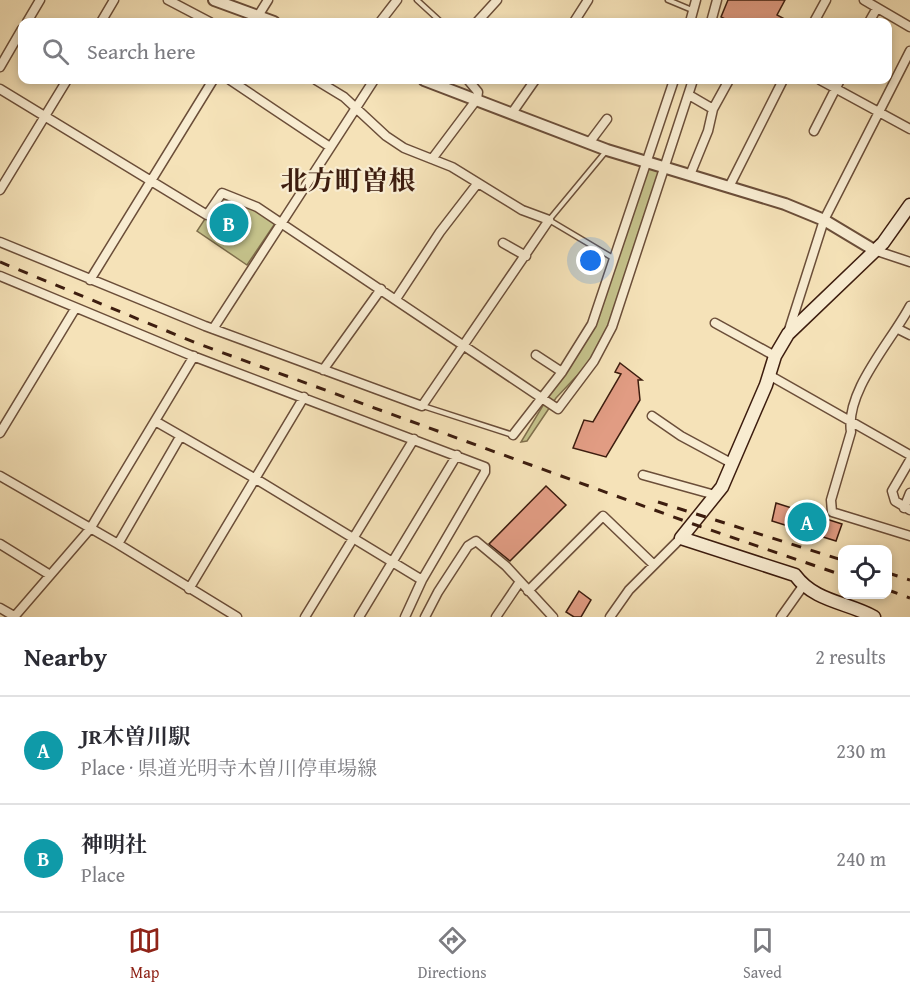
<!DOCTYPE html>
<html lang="en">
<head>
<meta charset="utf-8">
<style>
	:root { --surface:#fff; --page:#f7f7f7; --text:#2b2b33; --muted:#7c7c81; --line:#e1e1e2; --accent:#8f2418 }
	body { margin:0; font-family:"Gentium Book Plus","Noto Serif JP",serif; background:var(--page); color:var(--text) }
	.controls { position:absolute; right:18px; bottom:18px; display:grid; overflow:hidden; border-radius:12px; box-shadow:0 3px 9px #0003 }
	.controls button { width:54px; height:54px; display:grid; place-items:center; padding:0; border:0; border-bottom:2px solid var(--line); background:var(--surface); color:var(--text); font:30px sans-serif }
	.you { position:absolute; left:591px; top:261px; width:21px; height:21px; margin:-15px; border:4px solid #fff; border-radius:50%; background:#1a73e8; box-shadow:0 0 0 9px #1a73e833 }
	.badge { display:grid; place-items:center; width:39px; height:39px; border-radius:50%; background:var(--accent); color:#fff; font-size:20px; font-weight:700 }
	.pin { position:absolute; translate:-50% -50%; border:3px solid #fff; box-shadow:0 2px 6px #0006 }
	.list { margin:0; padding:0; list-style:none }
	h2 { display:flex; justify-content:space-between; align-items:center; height:78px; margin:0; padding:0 24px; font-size:26px }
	h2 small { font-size:20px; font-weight:400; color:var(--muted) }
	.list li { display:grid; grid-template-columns:39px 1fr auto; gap:18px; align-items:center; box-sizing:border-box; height:108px; padding:0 24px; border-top:2px solid var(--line) }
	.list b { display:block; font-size:22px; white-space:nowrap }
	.list p { margin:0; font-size:20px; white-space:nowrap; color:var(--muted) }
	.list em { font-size:20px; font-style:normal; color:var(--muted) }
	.icon { flex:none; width:33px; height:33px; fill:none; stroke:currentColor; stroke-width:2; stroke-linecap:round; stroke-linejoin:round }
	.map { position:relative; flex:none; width:910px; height:617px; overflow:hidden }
	.search { position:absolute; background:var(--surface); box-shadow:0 3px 9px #0003; left:18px; right:18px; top:18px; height:66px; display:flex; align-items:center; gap:15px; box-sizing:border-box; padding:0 21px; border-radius:12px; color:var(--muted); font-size:22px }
	.sheet { height:294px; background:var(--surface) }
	nav { display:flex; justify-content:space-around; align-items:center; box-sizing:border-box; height:84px; border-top:2px solid var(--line); background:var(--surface); font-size:16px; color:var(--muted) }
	nav a { display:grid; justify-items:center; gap:3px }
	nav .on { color:var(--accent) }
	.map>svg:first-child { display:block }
</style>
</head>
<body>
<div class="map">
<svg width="910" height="617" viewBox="0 0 910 617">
	<rect width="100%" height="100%" fill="#f5e2b8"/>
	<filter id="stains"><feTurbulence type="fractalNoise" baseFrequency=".00333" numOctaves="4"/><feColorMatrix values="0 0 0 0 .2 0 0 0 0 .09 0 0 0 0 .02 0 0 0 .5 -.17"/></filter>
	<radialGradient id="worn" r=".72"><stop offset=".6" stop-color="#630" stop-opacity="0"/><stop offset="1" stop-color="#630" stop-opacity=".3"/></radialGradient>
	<path fill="#c4c18a" stroke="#806f4c" stroke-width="1.5" d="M 645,162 L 665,168 L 604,347 L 556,398 L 527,441 L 521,442 L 592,324 Z
		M 222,193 L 278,219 L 247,265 L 197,231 Z"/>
	<path fill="#e19c83" stroke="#3d1d0f" stroke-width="1.5" d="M 728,0 L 785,0 L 777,15 L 790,22 L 731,22 L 721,17 Z
		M 620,363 L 642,380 L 638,380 L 640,400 L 606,457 L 573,448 L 584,420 L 593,422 L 621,374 L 615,372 Z
		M 546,486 L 566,505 L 510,561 L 489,544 Z
		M 776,503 L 842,524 L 836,541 L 772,521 Z
		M 579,591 L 591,600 L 581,617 L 574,617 L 566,612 Z"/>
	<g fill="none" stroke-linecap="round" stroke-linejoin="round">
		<g stroke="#6b4e39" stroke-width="7">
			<path id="service" d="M 417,0 L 441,22
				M 668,0 L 692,10
				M 607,150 L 549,220 L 613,258
				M 423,406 L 513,435"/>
		</g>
		<g stroke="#6b4e39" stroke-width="11">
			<path id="minor" d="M 168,0 L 210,22
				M 864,0 L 910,27
				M 258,16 L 268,0
				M 27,22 L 40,0
				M 101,22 L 114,0
				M 380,22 L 397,0
				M 477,22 L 497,0
				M 574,22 L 588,0
				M 690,22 L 696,0
				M 711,22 L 717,0
				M 814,22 L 826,0
				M 869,22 L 877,8
				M 0,67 L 22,29
				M 230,80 L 330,147
				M 820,80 L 910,129
				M 0,89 L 207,215 L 222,193 L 257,207 L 558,409 L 594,361 L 612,327 L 693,80
				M 689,95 L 713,109 L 729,80
				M 512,113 L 535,80
				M 814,131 L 840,80
				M 589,143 L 607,119
				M 432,159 L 477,99 L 478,92 L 468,80
				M 690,175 L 708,131 L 713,109
				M 730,185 L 783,80
				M 0,190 L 67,80
				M 0,242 L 205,326 L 422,406 L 549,220 L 522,210 L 452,167 L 404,148 L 386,136 L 344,97 L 316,80
				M 503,243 L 526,256
				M 874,250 L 910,262
				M 0,276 L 190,355 L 485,467 L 485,472 L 422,580 L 405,617
				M 90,280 L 213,80
				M 396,299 L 440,232 L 477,184
				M 910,306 C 891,342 845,391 851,432 L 831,500 L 832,512 L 910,536
				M 715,323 L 775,356
				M 213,329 L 374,80
				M 898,329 L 910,335
				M 788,333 L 824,220 L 910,51
				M 536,355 L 562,372
				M 323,370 L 381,289
				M 769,375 L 910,455
				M 652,416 L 681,436 L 733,464
				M 155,421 L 256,479 L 422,580
				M 0,433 L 75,309
				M 513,435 L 562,372 L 592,324 L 674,80
				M 910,460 L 892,491 L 895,501 L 910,510
				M 643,475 L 715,495
				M 0,476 L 118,544 L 237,617
				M 904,508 L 910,493
				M 0,544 L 50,575
				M 118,544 L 180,437
				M 189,589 L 304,397
				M 528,591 L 603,516 L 654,565
				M 0,608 L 14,616
				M 14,617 L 90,529 L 194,356
				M 305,617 L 414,439
				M 359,617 L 457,455
				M 425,617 L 438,592 L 468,546 L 476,541 L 506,566 L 553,617
				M 496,617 L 519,583
				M 610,617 L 629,590 L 681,538
				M 781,617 L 803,586"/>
		</g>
		<g stroke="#6b4e39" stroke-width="14">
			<path id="tertiary" d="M 214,0 L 274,22
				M 424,80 L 607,150 L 785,204 L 824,220 L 874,250"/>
		</g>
		<g stroke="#3d1d0f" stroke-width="15">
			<path id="secondary" d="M 874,617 C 847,602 815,602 795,575 L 681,538 L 722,487 L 766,385 L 775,356 L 788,334 L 883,243 L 910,205"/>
		</g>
		<use href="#service" stroke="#f8ecd1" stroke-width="4"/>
		<use href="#minor" stroke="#f8ecd1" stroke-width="8"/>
		<use href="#tertiary" stroke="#f8ecd1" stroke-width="10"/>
		<use href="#secondary" stroke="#f8ecd1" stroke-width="12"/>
		<path stroke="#3d1d0f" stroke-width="3" stroke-dasharray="10 10" stroke-linecap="butt" d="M 0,262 L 196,343 L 693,524 L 842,575
			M 658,502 L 842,560
			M 888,573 L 910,580
			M 888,590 L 910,598"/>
	</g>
	<g text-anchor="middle" stroke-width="4.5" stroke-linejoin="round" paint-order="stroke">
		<g font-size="27" font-weight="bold" fill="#3d1d0f" stroke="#f8ecd1">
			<text x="348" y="190">北方町曽根</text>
		</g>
	</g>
	<rect width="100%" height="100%" filter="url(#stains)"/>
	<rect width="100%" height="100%" fill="url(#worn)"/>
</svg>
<div class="controls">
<button><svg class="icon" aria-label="locate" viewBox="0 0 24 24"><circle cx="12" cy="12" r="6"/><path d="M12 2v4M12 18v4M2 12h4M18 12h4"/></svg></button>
</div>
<div class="you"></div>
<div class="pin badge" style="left:807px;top:522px;background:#0f9aa8">A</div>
<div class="pin badge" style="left:229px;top:223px;background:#0f9aa8">B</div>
<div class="search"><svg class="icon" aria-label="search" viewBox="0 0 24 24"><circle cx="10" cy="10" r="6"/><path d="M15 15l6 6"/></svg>Search here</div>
</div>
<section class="sheet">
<h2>Nearby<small>2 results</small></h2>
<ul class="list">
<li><span class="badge" style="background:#0f9aa8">A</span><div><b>JR木曽川駅</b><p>Place · 県道光明寺木曽川停車場線</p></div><em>230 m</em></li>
<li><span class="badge" style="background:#0f9aa8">B</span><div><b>神明社</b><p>Place</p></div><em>240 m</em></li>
</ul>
</section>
<nav>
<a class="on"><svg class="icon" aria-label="map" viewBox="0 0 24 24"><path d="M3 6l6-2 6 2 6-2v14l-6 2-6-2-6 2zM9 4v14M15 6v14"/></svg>Map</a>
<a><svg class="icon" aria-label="directions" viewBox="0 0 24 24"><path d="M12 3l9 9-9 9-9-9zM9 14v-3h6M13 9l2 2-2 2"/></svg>Directions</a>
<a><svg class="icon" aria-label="saved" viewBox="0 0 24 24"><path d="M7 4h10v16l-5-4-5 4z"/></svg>Saved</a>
</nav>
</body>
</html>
